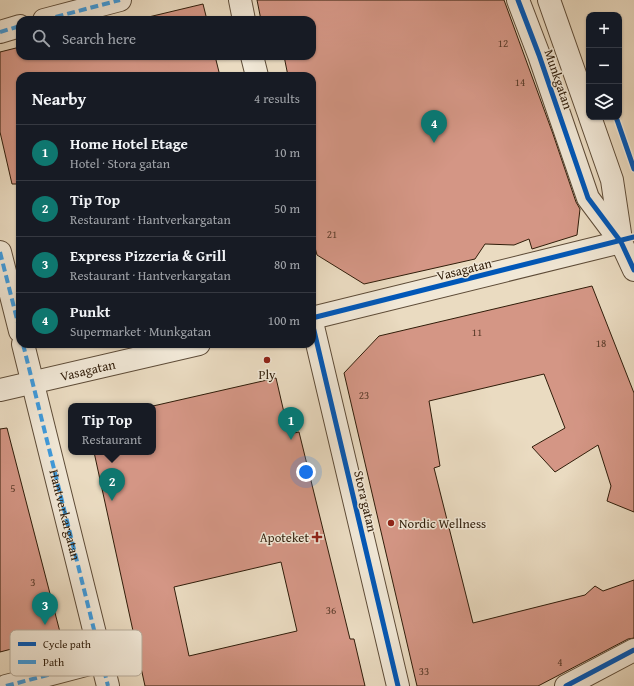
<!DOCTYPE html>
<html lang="en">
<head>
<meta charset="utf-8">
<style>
	:root { --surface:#171b24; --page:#242831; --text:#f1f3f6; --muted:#9ea1a6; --line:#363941; --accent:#0f766e }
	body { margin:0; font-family:"Gentium Book Plus",serif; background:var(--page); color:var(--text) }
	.controls { position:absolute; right:12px; top:12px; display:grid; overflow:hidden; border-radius:8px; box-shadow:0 1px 3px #0004 }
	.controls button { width:36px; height:36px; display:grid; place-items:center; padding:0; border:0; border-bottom:1px solid var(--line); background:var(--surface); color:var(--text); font:20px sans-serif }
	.you { position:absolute; left:306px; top:472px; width:14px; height:14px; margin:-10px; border:3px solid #fff; border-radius:50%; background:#1a73e8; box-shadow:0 0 0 6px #1a73e833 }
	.badge { display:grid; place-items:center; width:26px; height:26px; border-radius:50%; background:var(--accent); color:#fff; font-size:13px; font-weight:700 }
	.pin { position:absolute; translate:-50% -33px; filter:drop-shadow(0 1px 2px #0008) }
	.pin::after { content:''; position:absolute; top:21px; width:14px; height:12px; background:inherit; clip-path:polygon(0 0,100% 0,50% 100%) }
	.popup { position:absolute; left:68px; top:403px; width:88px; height:52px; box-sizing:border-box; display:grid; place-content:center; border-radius:8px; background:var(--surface); filter:drop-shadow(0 1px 3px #0005); font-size:13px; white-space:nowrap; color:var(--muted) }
	.popup b { font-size:15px; color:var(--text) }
	.popup::after { content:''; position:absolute; left:50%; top:100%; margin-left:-8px; border:8px solid transparent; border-top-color:var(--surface) }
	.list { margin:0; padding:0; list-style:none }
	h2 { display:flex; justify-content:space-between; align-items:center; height:52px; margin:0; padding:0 16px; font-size:17px }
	h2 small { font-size:13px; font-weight:400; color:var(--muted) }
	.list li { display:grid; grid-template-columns:26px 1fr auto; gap:12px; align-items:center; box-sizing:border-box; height:56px; padding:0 16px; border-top:1px solid var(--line) }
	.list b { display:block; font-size:15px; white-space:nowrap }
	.list p { margin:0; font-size:13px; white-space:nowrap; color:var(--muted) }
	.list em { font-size:13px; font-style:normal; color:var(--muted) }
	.icon { flex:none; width:22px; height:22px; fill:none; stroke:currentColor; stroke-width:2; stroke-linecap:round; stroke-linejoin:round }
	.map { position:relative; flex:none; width:634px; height:686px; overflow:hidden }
	.search { position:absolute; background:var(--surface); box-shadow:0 1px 3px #0004; left:16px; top:16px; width:300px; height:44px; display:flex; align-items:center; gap:10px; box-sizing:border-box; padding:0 14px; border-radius:12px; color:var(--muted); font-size:15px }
	.panel { position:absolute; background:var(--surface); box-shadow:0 1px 3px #0004; left:16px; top:72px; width:300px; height:276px; border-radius:12px }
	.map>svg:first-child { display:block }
</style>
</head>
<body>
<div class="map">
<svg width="634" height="686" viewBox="0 0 634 686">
	<rect width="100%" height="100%" fill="#eadbc1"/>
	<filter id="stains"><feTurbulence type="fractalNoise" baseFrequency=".005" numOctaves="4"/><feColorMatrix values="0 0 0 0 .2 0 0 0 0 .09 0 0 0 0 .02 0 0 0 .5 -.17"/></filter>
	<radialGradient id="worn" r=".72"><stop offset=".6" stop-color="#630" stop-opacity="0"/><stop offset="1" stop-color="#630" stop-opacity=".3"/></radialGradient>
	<path fill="#d49685" stroke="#301d0a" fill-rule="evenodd" d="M 257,0 L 504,0 L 553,134 L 576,202 L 580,209 L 577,235 L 532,249 L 529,239 L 514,245 L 485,244 L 475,259 L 364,284 L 317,255 L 312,236 L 312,76 L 288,76 L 284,56 L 312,56 L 312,20 L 261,20 Z
		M 203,4 L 207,20 L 136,20 Z
		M 20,47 L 20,56 L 215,56 L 220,76 L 20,76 L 20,184 L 12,184 L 0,132 L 0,52 Z
		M 592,286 L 634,393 L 634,512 L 607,501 L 611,486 L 598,445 L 555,472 L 532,447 L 565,428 L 544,374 L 429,401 L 440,466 L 434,468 L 473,623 L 585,595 L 595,586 L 603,591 L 634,580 L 634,638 L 628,639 L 538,686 L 417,686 L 344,373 L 379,336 Z
		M 276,378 L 289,434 L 299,432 L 350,639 L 354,639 L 365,686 L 145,686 L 94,452 L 153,452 L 153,406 ZM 281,562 L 297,631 L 189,656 L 174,587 Z
		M 7,428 L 61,636 L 0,652 L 0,429 Z"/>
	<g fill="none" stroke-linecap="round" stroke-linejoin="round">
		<g stroke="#5e4c38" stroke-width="24">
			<g id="minor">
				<path d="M 240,0 L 244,20"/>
				<path d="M 518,0 L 539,55 L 588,198 L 621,242 L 634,270"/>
				<path d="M 549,0 L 589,114"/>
				<path d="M 44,20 L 120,0"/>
				<path d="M 0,32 L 20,26"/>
				<path d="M 252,56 L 257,76"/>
				<path d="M 590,117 L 612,180 L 621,240"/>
				<path d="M 0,252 L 20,331"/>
				<path d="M 312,318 L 621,242"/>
				<path d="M 312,322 L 398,686"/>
				<path d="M 23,344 L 108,686"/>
				<path id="s1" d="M 0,390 L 199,344"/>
				<path d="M 6,686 L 101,661"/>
				<path d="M 566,686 L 634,650"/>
			</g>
		</g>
		<use href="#minor" stroke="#f1e8d7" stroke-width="22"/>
		<g stroke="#3e9bde" stroke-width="4" stroke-dasharray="8 4" stroke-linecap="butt">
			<path d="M 44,20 L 120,0"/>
			<path d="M 0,32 L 20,26"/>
			<path d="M 0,252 L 20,331"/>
			<path id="s2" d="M 23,344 L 108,686"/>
			<path d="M 6,686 L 101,661"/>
		</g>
		<g stroke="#f1e8d7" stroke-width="8">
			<path id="cycleway" d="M 518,0 L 539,55 L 588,198 L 621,242 L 634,270
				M 616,117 L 634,169
				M 312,318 L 634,237
				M 312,322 L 398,686
				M 566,686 L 634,650"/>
		</g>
		<use href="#cycleway" stroke="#0057b8" stroke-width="5"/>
	</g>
	<g fill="#8f2418" stroke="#f1e8d7" stroke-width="1.5">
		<circle cx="267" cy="360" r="4"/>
		<circle cx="391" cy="523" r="4"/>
		<path d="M315 531h4v4h4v4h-4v4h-4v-4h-4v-4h4z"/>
	</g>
	<g text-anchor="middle" stroke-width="3" stroke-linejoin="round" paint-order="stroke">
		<g font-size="11" fill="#593b29">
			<text x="503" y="47">12</text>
			<text x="520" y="86">14</text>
			<text x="332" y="238">21</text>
			<text x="477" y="336">11</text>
			<text x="601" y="347">18</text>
			<text x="364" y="399">23</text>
			<text x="13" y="492">5</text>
			<text x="33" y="586">3</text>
			<text x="331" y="614">36</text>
			<text x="560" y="666">4</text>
			<text x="424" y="675">33</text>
		</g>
		<g font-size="13" fill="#301d0a" stroke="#f1e8d7">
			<text transform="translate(559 79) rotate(71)" y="5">Munkgatan</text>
			<text transform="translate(464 269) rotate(-14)" y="5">Vasagatan</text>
			<text dy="5" stroke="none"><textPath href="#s1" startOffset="90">Vasagatan</textPath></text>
			<text transform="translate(366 501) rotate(77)" y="5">Stora gatan</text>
			<text dy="5" stroke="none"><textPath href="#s2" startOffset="176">Hantverkargatan</textPath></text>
		</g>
		<g font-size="13" fill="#301d0a" stroke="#f1e8d7">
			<text x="267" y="379">Ply</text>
			<text x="399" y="528" text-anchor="start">Nordic Wellness</text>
			<text x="309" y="542" text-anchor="end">Apoteket</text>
		</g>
	</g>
	<rect x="10" y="630" width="132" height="46" rx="6" fill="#f1e8d7" stroke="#b7ab9a" stroke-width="1"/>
	<rect x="18" y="642" width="18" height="4" fill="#0057b8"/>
	<rect x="18" y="660" width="18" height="4" fill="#3e9bde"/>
	<g font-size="11" fill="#301d0a">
		<text x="43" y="648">Cycle path</text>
		<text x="43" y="666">Path</text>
	</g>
	<rect width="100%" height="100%" filter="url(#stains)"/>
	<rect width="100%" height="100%" fill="url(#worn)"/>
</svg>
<div class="controls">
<button>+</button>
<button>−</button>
<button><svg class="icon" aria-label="layers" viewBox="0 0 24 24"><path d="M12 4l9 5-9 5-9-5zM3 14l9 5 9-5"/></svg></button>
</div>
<div class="you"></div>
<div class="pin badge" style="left:291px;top:440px">1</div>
<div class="pin badge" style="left:112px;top:501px">2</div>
<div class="popup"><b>Tip Top</b>Restaurant</div>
<div class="pin badge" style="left:45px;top:625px">3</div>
<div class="pin badge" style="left:434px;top:143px">4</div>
<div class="search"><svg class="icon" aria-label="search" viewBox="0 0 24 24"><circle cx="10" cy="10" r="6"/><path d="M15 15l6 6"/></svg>Search here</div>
<section class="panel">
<h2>Nearby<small>4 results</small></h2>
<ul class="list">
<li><span class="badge">1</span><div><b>Home Hotel Etage</b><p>Hotel · Stora gatan</p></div><em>10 m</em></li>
<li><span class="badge">2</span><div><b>Tip Top</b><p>Restaurant · Hantverkargatan</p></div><em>50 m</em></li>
<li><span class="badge">3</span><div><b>Express Pizzeria &amp; Grill</b><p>Restaurant · Hantverkargatan</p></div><em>80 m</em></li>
<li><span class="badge">4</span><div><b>Punkt</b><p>Supermarket · Munkgatan</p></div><em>100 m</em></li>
</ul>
</section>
</div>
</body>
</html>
